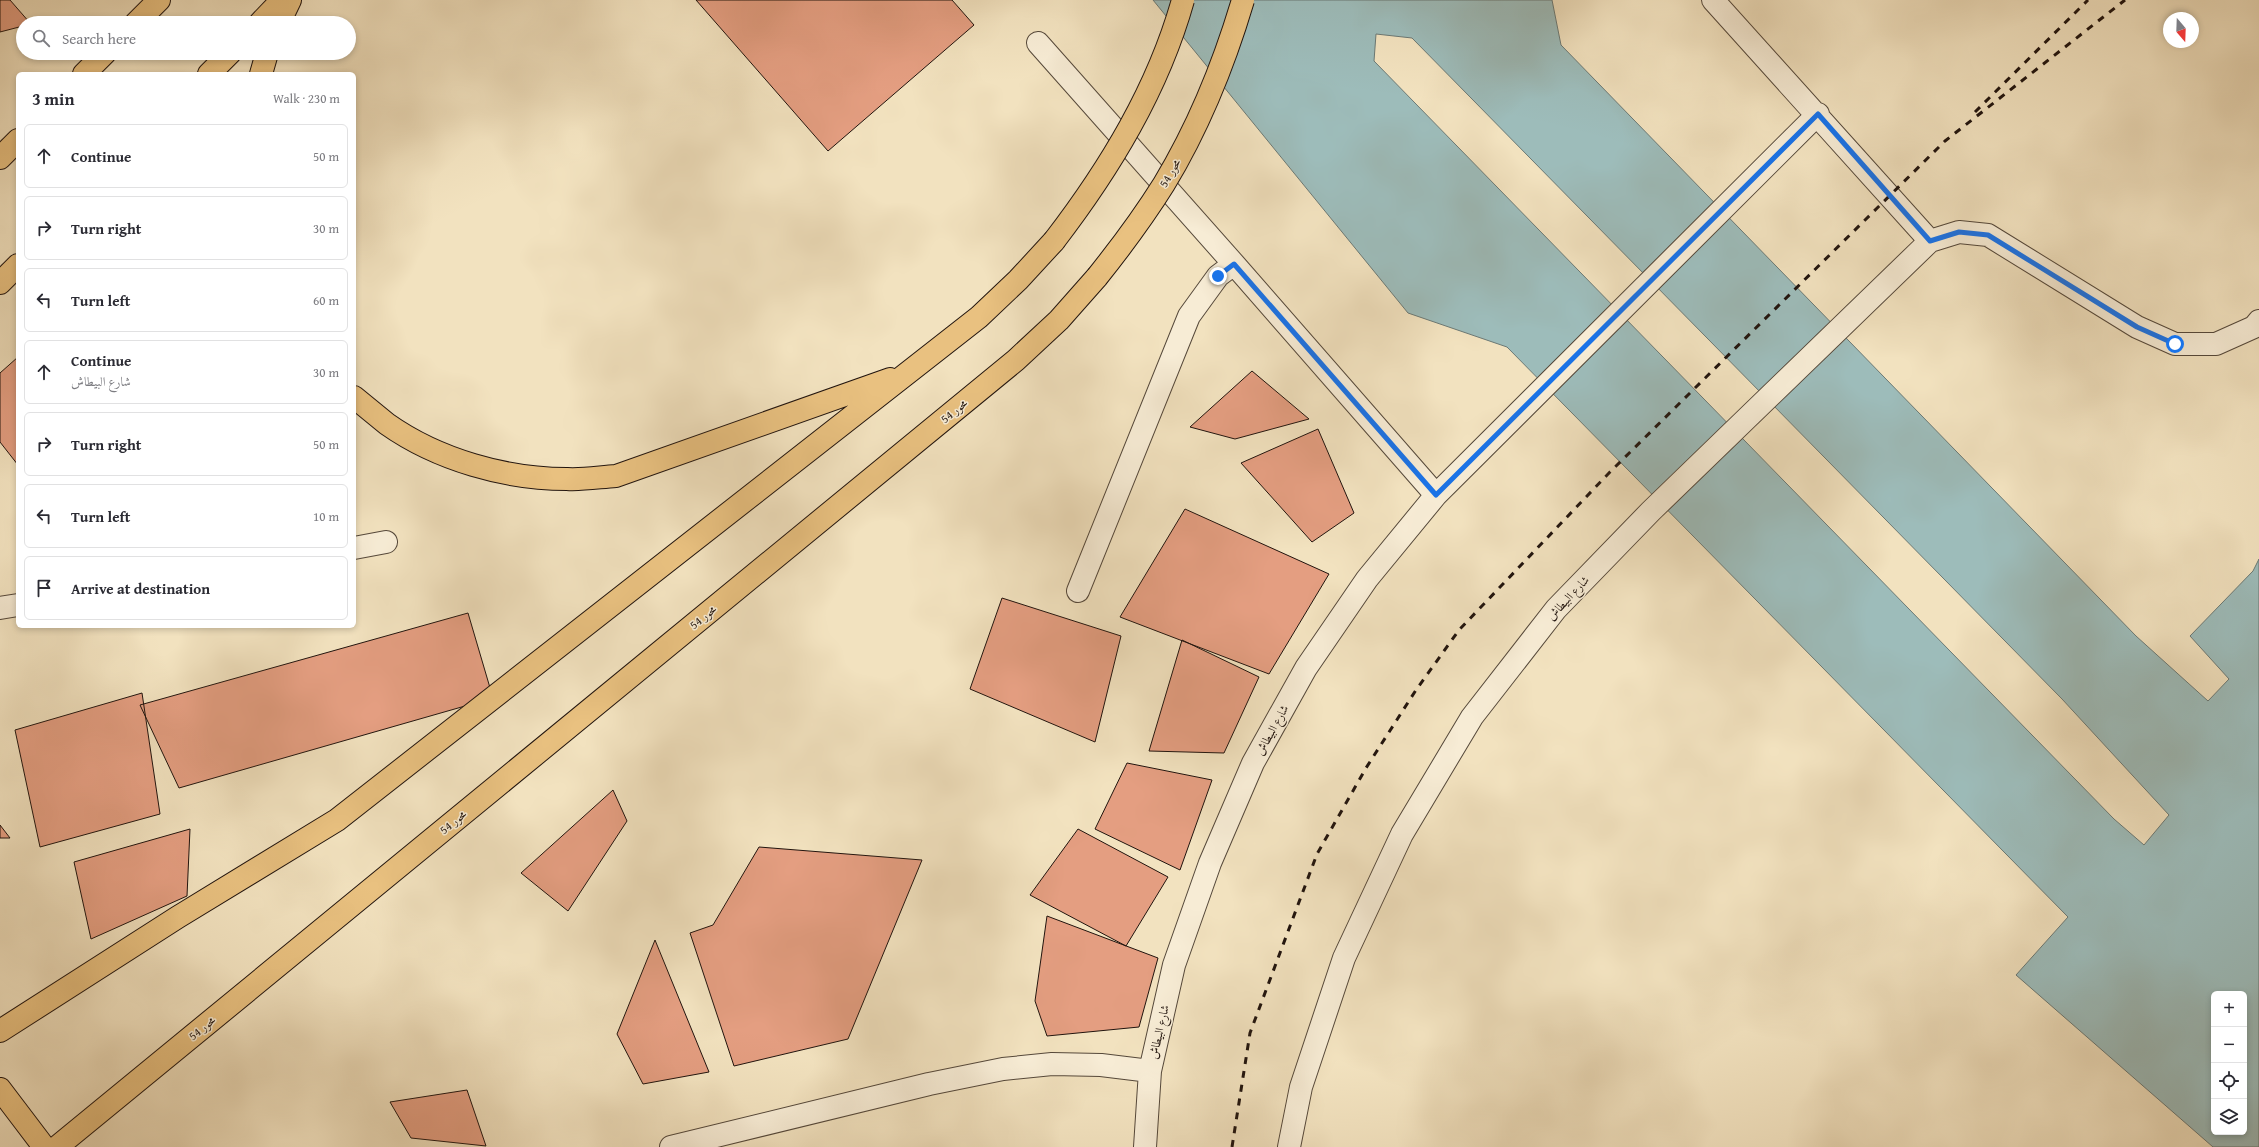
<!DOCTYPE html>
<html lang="en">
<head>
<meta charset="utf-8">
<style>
	:root { --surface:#fff; --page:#f2f2f3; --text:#2b2b33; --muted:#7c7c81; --line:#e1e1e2 }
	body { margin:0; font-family:"Gentium Book Plus",Amiri,serif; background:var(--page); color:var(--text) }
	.controls { position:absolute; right:12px; bottom:12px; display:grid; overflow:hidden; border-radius:6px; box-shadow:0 2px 6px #0003 }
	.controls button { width:36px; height:36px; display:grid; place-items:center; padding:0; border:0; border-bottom:1px solid var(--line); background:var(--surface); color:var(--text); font:20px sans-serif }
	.compass { position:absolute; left:2163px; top:12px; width:36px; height:36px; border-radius:50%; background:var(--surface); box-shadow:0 2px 6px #0003; rotate:161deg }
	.stop { position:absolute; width:12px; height:12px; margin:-9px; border:3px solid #1a73e8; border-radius:50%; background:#fff }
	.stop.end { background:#1a73e8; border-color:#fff; box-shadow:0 1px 4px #0008 }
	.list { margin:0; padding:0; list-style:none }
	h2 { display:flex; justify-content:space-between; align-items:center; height:52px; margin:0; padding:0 16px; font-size:17px }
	h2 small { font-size:13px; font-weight:400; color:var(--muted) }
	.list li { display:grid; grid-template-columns:26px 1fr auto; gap:12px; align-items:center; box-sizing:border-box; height:64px; margin:0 8px 8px; padding:0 8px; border:1px solid var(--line); border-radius:6px }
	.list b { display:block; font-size:15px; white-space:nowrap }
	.list p { margin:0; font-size:13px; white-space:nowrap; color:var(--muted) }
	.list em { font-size:13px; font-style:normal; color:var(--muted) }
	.icon { flex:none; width:22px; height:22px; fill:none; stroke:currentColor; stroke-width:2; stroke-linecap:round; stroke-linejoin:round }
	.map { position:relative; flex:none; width:2259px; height:1147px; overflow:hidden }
	.search { position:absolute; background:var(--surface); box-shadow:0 2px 6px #0003; left:16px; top:16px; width:340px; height:44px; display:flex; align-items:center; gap:10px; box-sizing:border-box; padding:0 14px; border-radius:22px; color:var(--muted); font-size:15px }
	.panel { position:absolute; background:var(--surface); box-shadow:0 2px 6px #0003; left:16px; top:72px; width:340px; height:556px; border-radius:6px }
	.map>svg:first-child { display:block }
</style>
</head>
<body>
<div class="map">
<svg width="2259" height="1147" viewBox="0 0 2259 1147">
	<rect width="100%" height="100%" fill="#f2e2bf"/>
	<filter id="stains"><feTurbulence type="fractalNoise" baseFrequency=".005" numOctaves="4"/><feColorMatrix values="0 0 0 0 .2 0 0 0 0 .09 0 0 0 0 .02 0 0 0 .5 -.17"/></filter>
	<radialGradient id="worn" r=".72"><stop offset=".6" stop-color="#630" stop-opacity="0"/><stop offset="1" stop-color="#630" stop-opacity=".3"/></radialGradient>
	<path fill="#9dbcba" stroke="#6b7975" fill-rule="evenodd" d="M 1153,0 L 1552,0 L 1561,45 L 2136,636 L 2208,701 L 2229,679 L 2190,636 L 2253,571 L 2259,559 L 2259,1147 L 2213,1147 L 2016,975 L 2068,917 L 1507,347 L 1408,313 ZM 1376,34 L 1412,38 L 2062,699 L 2169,815 L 2144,845 L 2114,819 L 1374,61 ZM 2214,994 L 2244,994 L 2244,1132 L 2214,1132 Z"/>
	<path fill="#e49e81" stroke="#21140e" d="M 0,0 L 10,0 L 30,23 L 23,23 L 23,26 L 0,32 Z
		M 696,0 L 952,0 L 974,25 L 828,151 Z
		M 18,357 L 18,465 L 0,442 L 0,373 Z
		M 1252,371 L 1309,419 L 1235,439 L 1190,427 Z
		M 1318,429 L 1354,513 L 1312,542 L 1241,463 Z
		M 1185,509 L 1329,574 L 1269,674 L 1120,617 Z
		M 1002,598 L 1121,636 L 1095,742 L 970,689 Z
		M 468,613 L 493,698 L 179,788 L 140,705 Z
		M 1182,640 L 1259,677 L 1224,753 L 1149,751 Z
		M 142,693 L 160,814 L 40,847 L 15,730 Z
		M 1127,763 L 1212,780 L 1180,870 L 1095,829 Z
		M 613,790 L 627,821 L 568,911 L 521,873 Z
		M 0,825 L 10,838 L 0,838 Z
		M 190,829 L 187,896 L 91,939 L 74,862 Z
		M 1078,829 L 1168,877 L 1126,946 L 1030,895 Z
		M 759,847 L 922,860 L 848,1039 L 734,1066 L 690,933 L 713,925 Z
		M 1047,916 L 1158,958 L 1139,1027 L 1047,1036 L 1035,1001 Z
		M 655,940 L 709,1072 L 643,1084 L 617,1034 Z
		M 467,1090 L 486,1146 L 411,1138 L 390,1102 Z"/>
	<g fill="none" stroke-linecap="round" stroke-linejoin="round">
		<g stroke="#55483a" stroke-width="24">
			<path id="service" d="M 1713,0 L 1930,241
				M 1038,43 L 1234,264 L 1436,495
				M 354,548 L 386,542
				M 1078,591 L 1189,316 L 1218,276 L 1234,264
				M 0,608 L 18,605
				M 671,1147 L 929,1084 L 1003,1069 L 1052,1064 L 1101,1065 L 1150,1071
				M 1145,1147 L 1150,1071 L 1174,965 L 1210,863 L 1253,763 L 1306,668 L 1367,579 L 1436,495 L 1818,114
				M 1289,1147 L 1301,1087 L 1344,958 L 1402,834 L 1472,717 L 1556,609 L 1651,511 L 1930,241 L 1959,232 L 1988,235 L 2137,327 L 2175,344 L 2216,344 L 2254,327 L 2259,321"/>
		</g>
		<g stroke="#21140e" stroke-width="24">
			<path id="primary" d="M 136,23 L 159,0
				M 260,23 L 282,0
				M 84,74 L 105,53
				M 209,74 L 230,53
				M 0,158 L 18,140
				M 0,283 L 18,265"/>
		</g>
		<g stroke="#21140e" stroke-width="24">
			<path id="motorway" d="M 279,23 L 290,0
				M 261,74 L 267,53
				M 354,397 C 365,406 376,415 387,424 C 438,460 506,479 567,479 C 583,480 600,477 616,476 L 890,379
				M 0,1031 L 178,917 L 337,820 L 979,317 L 1018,280 L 1054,241
				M 0,1089 L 44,1147
				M 57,1147 L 1016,360 L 1059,320 L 1097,277"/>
		</g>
		<use href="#service" stroke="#f7ecd5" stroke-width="22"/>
		<use href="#primary" stroke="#e9c180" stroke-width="22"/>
		<use href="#motorway" stroke="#e9c180" stroke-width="22"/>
		<path stroke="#21140e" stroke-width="3" stroke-dasharray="7 7" stroke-linecap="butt" d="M 1975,112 L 2088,0
			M 1232,1147 L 1250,1033 L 1317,854 L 1366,768 L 1416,690 L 1459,630 L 1609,473 L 1945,141 L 2125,0"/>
		<g stroke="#21140e" stroke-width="24" stroke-linecap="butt">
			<path id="motorway-bridge" d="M 1054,241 C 1110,168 1158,89 1183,0
				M 1097,277 C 1121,247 1144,216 1164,184 C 1199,126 1224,64 1243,0"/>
		</g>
		<use href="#motorway-bridge" stroke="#e9c180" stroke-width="22"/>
	</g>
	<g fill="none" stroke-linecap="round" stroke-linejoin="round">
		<path stroke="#1a73e8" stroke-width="5" d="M 1218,276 L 1234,264 L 1436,495 L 1818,114 L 1930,241 L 1959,232 L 1988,235 L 2137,327 L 2175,344"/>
	</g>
	<g text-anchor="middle" stroke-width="3" stroke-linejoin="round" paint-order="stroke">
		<g font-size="12" fill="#21140e" stroke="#f7ecd5">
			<text transform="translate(1170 173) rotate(-60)" y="4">محور 54</text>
			<text transform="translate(954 411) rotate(-39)" y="4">محور 54</text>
			<text transform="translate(1568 598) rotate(-47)" y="4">شارع البيطاش</text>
			<text transform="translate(703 617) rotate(-39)" y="4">محور 54</text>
			<text transform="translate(1272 730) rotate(-61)" y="4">شارع البيطاش</text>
			<text transform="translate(453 822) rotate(-39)" y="4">محور 54</text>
			<text transform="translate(202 1028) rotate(-39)" y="4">محور 54</text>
			<text transform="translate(1159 1032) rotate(-77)" y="4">شارع البيطاش</text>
		</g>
	</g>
	<rect width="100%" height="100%" filter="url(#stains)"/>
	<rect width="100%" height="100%" fill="url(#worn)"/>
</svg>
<div class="controls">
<button>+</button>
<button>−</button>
<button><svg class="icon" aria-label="locate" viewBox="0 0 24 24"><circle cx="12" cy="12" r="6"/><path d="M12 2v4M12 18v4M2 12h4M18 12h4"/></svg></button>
<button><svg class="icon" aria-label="layers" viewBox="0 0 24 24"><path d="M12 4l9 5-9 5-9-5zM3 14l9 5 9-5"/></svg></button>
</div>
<svg class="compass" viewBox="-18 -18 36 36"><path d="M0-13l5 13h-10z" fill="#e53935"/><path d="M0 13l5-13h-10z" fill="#7c7c81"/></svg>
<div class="stop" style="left:2175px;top:344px"></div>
<div class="stop end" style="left:1218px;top:276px"></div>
<div class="search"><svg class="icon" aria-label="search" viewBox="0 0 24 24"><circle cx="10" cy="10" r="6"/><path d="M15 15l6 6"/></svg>Search here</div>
<section class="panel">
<h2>3 min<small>Walk · 230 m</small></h2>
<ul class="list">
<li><svg class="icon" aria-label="ahead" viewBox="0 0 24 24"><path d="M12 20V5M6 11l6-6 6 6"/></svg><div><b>Continue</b></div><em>50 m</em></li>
<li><svg class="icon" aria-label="right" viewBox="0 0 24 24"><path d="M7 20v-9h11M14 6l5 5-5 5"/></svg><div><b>Turn right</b></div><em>30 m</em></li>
<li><svg class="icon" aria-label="left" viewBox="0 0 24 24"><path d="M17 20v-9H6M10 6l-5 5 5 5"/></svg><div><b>Turn left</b></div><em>60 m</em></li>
<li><svg class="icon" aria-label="ahead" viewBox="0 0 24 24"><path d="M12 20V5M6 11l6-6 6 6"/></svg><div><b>Continue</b><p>شارع البيطاش</p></div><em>30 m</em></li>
<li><svg class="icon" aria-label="right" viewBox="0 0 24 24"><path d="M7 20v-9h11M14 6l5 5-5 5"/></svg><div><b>Turn right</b></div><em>50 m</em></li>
<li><svg class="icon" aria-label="left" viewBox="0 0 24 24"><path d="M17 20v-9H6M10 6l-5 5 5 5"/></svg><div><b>Turn left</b></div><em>10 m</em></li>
<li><svg class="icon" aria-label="arrive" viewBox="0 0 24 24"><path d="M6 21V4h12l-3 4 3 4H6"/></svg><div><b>Arrive at destination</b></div></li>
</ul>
</section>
</div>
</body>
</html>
